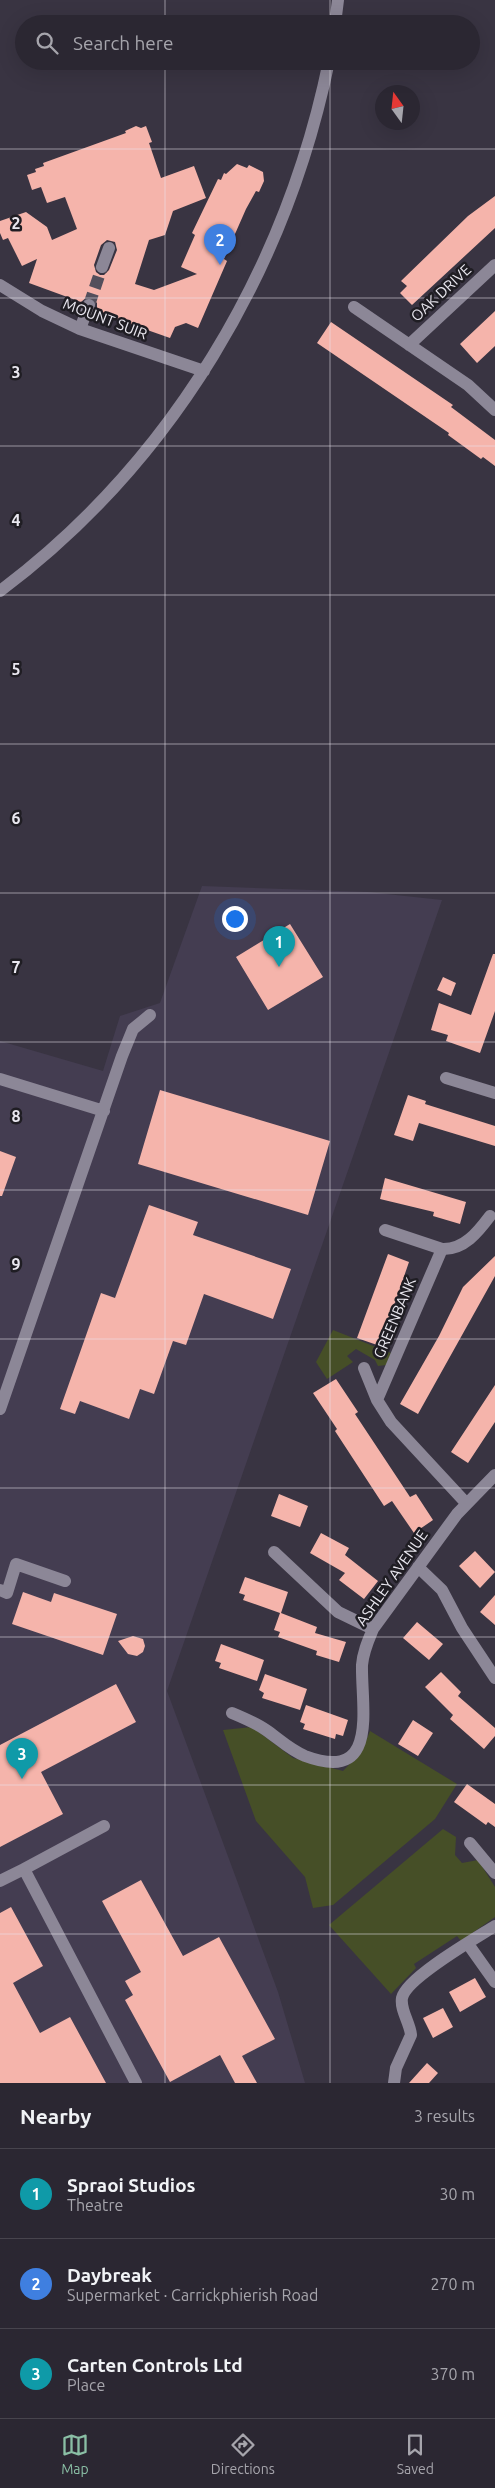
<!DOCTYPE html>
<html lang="en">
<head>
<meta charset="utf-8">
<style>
	:root { --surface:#2b2732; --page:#332f3a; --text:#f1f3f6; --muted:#a6a5ac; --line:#47444d; --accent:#8abfa5 }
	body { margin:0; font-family:Ubuntu,sans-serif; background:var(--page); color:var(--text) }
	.compass { position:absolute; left:375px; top:85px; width:45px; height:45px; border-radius:50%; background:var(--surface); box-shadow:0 5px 20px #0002; rotate:345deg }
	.you { position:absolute; left:234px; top:918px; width:18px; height:18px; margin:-12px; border:4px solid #fff; border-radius:50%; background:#1a73e8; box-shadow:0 0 0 8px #1a73e833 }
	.badge { display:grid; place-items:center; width:32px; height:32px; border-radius:50%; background:var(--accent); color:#fff; font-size:16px; font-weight:700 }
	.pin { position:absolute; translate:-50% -41px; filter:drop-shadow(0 1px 2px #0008) }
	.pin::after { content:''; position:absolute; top:26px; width:18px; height:15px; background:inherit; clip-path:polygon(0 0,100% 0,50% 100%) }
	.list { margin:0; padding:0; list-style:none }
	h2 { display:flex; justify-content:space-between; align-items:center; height:65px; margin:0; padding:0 20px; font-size:21px }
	h2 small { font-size:16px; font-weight:400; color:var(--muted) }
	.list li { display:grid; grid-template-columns:32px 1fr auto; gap:15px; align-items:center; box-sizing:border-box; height:90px; padding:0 20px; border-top:1px solid var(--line) }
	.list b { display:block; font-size:19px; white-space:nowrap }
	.list p { margin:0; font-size:16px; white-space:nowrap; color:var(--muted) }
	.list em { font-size:16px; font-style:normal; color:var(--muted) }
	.icon { flex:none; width:28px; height:28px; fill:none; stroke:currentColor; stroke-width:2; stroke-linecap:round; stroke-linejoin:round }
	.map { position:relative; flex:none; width:495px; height:2083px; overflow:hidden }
	.search { position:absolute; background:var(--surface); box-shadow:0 5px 20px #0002; left:15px; right:15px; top:15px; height:55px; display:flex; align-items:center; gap:12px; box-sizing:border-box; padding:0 18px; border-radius:28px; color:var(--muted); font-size:19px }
	.sheet { height:335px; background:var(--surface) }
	nav { display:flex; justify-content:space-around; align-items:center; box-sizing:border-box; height:70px; border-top:1px solid var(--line); background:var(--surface); font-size:14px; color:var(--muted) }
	nav a { display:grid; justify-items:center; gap:2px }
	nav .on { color:var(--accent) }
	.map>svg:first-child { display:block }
</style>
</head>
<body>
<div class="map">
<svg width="495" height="2083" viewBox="0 0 495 2083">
	<rect width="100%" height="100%" fill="#393442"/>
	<path fill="#443d51" d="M 202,886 L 368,892 L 442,900 L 167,1691 L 278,1992 L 305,2083 L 0,2083 L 0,1041 L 103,1071 L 120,1016 L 160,1003 Z"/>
	<path fill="#464f27" d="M 333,1330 L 391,1353 L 386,1365 L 378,1366 L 375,1360 L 356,1349 L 347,1356 L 353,1362 L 327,1379 L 316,1362 Z
		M 252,1727 L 293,1758 L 343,1771 C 356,1758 364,1748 370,1731 L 457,1784 L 435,1819 L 333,1905 L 313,1908 L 305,1877 L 256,1821 L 223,1730 Z
		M 443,1829 L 456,1837 L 455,1855 L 462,1863 L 478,1860 L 495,1887 L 495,1917 L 461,1941 L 457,1936 L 414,1964 L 416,1968 L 391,1994 L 329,1925 Z"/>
	<path fill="#f5b4ab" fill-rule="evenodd" d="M 136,126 L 141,128 L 146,126 L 152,142 L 149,143 L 161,178 L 194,166 L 206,198 L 173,211 L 165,235 L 149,240 L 135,284 L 154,290 L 197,274 L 181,267 L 195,235 L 192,233 L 218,179 L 221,180 L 224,173 L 226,174 L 237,164 L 247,168 L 249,165 L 263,172 L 264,181 L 259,192 L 256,191 L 246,209 L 224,259 L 227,261 L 198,328 L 186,323 L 175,327 L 170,338 L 99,313 L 100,309 L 97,308 L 97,303 L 92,298 L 87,297 L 81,302 L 29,283 L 37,259 L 22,266 L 8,238 L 3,240 L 0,233 L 0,221 L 26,212 L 47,227 L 52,240 L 77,229 L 65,197 L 47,203 L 41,187 L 32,190 L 27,175 L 36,172 L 35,169 L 44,166 L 43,163 L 126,133 L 125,131 ZM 107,240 L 115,242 L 117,250 L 109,270 L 104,275 L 100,275 L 96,272 L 94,265 L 101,245 Z
		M 495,196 L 495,228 L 412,305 L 400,293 L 407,286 L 401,281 L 468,216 Z
		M 495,311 L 495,346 L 477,363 L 460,344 Z
		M 331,322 L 453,405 L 451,407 L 495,440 L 495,466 L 483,457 L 481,459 L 448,435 L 449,433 L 317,343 Z
		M 290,924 L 323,977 L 268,1010 L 236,957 Z
		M 493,954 L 495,954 L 495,1011 L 480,1053 L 446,1041 L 448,1035 L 431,1030 L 439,1003 L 471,1015 Z
		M 443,977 L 456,983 L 451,996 L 437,990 Z
		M 160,1090 L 330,1141 L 308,1215 L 138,1164 Z
		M 408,1095 L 426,1101 L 425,1104 L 495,1126 L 495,1146 L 419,1123 L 413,1141 L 394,1135 Z
		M 0,1151 L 16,1157 L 2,1196 L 0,1196 Z
		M 385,1178 L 466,1202 L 460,1224 L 433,1216 L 434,1212 L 380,1199 Z
		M 149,1205 L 198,1222 L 193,1235 L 291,1269 L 273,1319 L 204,1294 L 186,1345 L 173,1341 L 154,1394 L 140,1389 L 129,1419 L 80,1401 L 75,1414 L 60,1409 L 101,1293 L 115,1298 Z
		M 388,1254 L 409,1262 L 380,1346 L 357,1338 Z
		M 495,1256 L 495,1276 L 418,1414 L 400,1404 L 439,1336 L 463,1287 Z
		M 336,1379 L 358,1412 L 355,1414 L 410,1497 L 416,1494 L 433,1520 L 414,1533 L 392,1501 L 384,1506 L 335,1431 L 337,1429 L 313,1393 Z
		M 495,1385 L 495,1422 L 468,1463 L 451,1452 Z
		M 279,1494 L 308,1506 L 300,1527 L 271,1516 Z
		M 321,1533 L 349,1548 L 345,1555 L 378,1581 L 364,1599 L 339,1580 L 345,1573 L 310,1553 Z
		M 475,1551 L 495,1572 L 480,1588 L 459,1566 Z
		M 245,1577 L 288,1592 L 281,1613 L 317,1627 L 315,1633 L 346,1642 L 339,1662 L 316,1655 L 317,1651 L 278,1637 L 280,1632 L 274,1630 L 280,1613 L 243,1600 L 245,1595 L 239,1593 Z
		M 23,1592 L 51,1602 L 54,1593 L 117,1614 L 103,1655 L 12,1624 Z
		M 495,1595 L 495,1625 L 480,1612 Z
		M 417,1622 L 443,1644 L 429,1660 L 403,1638 Z
		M 133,1636 L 143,1639 L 145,1646 L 143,1652 L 137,1656 L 128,1654 L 118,1641 Z
		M 221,1644 L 264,1660 L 257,1681 L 219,1668 L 221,1663 L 215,1661 Z
		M 441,1672 L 461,1692 L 458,1696 L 495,1728 L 495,1736 L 484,1749 L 450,1719 L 453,1715 L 425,1687 Z
		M 265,1674 L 307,1689 L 300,1710 L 262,1698 L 264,1693 L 259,1690 Z
		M 116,1684 L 136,1722 L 41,1772 L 63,1814 L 0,1847 L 0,1745 Z
		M 306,1705 L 348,1720 L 343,1736 L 336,1734 L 335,1739 L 303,1729 L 305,1724 L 300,1722 Z
		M 413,1720 L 433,1733 L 418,1756 L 398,1744 Z
		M 467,1784 L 495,1804 L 495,1827 L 488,1822 L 486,1825 L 454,1802 Z
		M 141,1880 L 183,1956 L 219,1937 L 275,2039 L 242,2056 L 257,2083 L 235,2083 L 220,2055 L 170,2082 L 125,2000 L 133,1995 L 125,1981 L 141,1972 L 102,1901 Z
		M 11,1907 L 43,1966 L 13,1983 L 40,2033 L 70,2017 L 106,2083 L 0,2083 L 0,1913 Z
		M 475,1978 L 486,1997 L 460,2012 L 449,1992 Z
		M 443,2008 L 453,2027 L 433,2038 L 423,2018 Z
		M 427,2063 L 438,2073 L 429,2083 L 409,2083 Z"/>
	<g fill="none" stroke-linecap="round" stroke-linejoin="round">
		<path stroke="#534f5c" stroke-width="12" stroke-dasharray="12 6" stroke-linecap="butt" d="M 89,305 L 102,267"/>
		<path stroke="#8c8797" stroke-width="12" d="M 335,24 L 338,0
			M 102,267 L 109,248
			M 0,285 L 42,311 L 80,329 L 204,371
			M 354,307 L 468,385 L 495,410
			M 80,329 L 89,305
			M 409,345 L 495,265
			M 0,591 C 172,462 286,270 329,61
			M 446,1078 L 495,1093
			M 0,1079 L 104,1111
			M 385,1230 L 442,1249 C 464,1250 478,1232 490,1216
			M 364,1368 L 377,1400 L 391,1422 L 466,1503
			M 377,1400 L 442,1249
			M 0,1409 L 122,1056 L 133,1029 L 150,1015
			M 274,1552 L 338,1612 L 373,1629
			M 418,1567 L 442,1590 L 462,1628 L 495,1678
			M 0,1590 L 7,1593 L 16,1564 L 65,1581
			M 232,1713 C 244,1718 256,1723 266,1730 C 279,1739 290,1750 305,1756 C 380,1784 361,1708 362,1665 C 363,1652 368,1641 373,1629 L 457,1514 L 495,1475
			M 470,1843 L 495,1873
			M 24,1869 L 104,1826
			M 0,1881 L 24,1869 L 136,2083
			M 468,1944 L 495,1982
			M 394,2083 L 396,2068 L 411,2035 C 410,2023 400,2010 402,1998 C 406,1978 476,1938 495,1926"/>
	</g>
	<path fill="none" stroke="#e9e7ef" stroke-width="1" stroke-opacity="0.55" d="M 165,0 L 165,24M 330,0 L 330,24M 165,61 L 165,2083M 330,61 L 330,2083M 0,149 L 495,149M 0,298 L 495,298M 0,446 L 495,446M 0,595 L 495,595M 0,744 L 495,744M 0,893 L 495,893M 0,1042 L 495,1042M 0,1190 L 495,1190M 0,1339 L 495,1339M 0,1488 L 495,1488M 0,1637 L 495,1637M 0,1785 L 495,1785M 0,1934 L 495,1934"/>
	<g text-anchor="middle" stroke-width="5" stroke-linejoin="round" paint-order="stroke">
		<g font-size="15" fill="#e9e7ef" stroke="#1f1d23">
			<text transform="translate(441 293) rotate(-43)" y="5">OAK DRIVE</text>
			<text transform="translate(105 319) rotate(21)" y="5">MOUNT SUIR</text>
			<text transform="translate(395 1318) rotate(-67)" y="5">GREENBANK</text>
			<text transform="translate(392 1578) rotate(-55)" y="5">ASHLEY AVENUE</text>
		</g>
	</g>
	<g font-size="16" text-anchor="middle" font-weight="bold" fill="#e9e7ef" stroke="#1f1d23" stroke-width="5" stroke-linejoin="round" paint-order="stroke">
		<text x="16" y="229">2</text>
		<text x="16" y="378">3</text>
		<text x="16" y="526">4</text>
		<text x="16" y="675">5</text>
		<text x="16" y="824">6</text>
		<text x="16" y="973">7</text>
		<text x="16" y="1122">8</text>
		<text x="16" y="1270">9</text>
	</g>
</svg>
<svg class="compass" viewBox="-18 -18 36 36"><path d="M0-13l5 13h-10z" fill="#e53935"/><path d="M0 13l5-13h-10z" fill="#a6a5ac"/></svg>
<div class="you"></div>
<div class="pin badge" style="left:279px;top:967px;background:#0f9aa8">1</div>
<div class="pin badge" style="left:220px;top:265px;background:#3f7fe0">2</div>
<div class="pin badge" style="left:22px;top:1779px;background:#0f9aa8">3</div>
<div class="search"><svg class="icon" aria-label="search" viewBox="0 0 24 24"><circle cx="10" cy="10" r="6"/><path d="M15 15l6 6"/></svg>Search here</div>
</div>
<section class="sheet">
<h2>Nearby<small>3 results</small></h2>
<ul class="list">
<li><span class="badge" style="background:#0f9aa8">1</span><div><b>Spraoi Studios</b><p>Theatre</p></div><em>30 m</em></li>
<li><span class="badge" style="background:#3f7fe0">2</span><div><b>Daybreak</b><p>Supermarket · Carrickphierish Road</p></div><em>270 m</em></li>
<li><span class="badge" style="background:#0f9aa8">3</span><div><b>Carten Controls Ltd</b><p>Place</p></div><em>370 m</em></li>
</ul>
</section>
<nav>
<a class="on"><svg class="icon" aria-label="map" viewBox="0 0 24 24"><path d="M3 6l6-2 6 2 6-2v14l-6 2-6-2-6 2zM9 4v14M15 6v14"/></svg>Map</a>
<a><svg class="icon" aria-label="directions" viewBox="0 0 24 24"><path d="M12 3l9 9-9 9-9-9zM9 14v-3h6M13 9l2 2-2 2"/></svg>Directions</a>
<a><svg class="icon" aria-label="saved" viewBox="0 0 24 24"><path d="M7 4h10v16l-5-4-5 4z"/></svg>Saved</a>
</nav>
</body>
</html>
